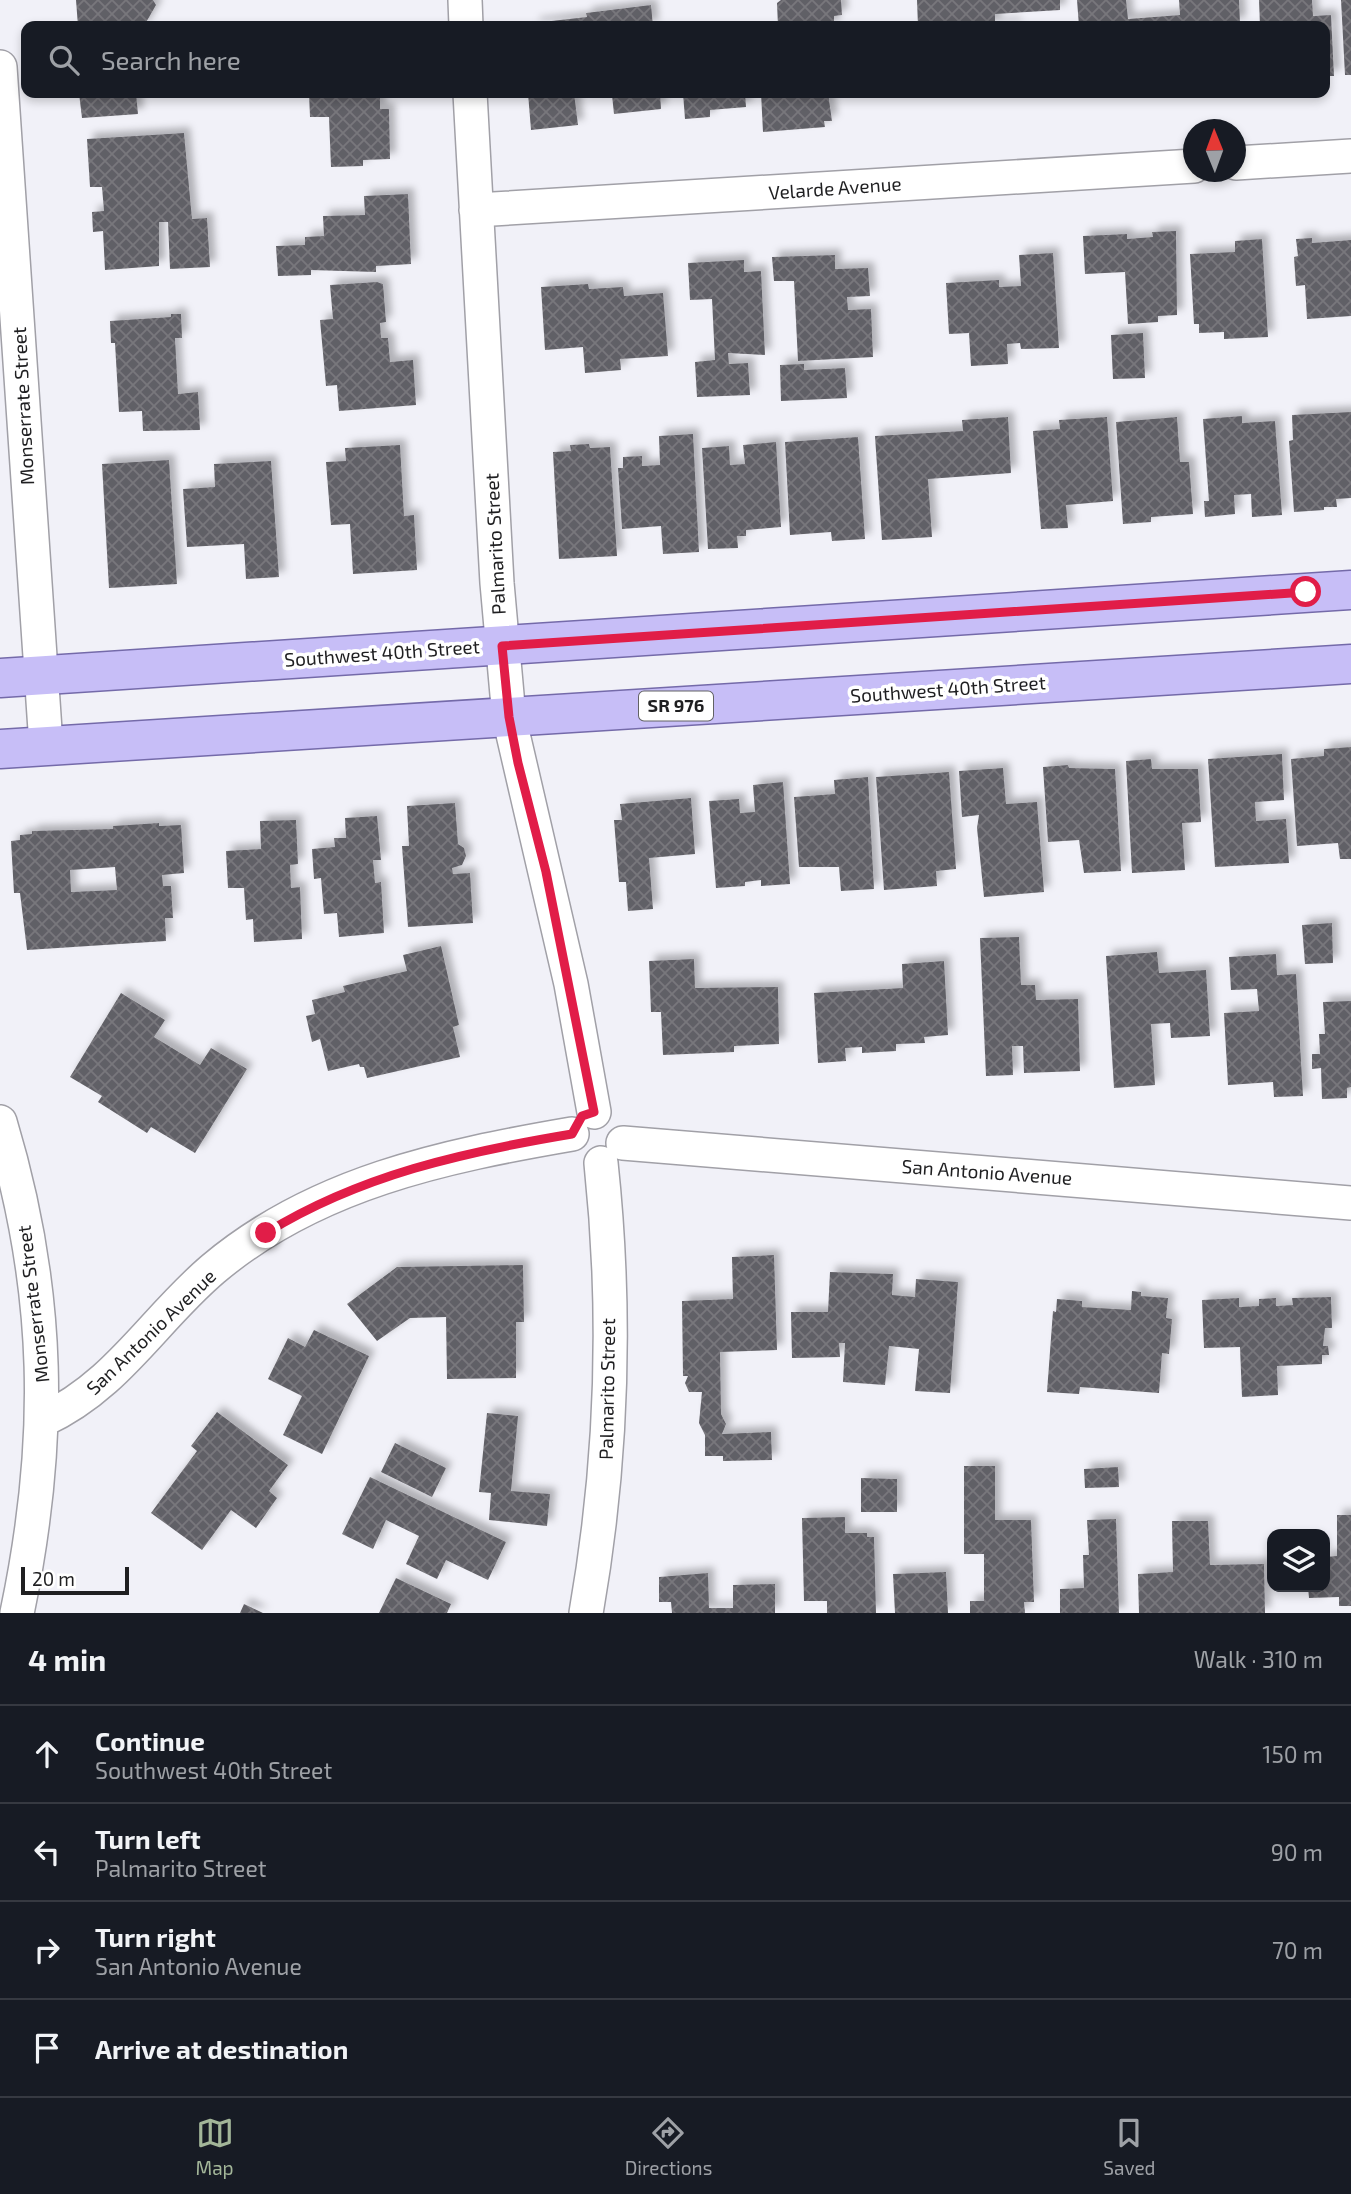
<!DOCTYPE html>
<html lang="en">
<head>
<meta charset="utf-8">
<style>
	:root { --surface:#171b24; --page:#20242c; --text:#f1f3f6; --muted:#9ea1a6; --line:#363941; --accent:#a3b699 }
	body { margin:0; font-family:"Exo 2",sans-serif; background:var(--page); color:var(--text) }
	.controls { position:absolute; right:21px; bottom:21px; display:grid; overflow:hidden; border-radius:14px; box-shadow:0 4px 10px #0003 }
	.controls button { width:63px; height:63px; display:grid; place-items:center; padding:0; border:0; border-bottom:2px solid var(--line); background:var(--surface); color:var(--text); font:35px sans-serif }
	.compass { position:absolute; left:1183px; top:119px; width:63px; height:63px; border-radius:50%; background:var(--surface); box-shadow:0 4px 10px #0003; rotate:359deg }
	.scale { position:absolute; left:21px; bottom:18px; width:108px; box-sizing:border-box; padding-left:7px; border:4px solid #1f1f21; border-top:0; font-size:19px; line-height:24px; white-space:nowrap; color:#1f1f21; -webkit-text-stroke:5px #fff; paint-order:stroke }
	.stop { position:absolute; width:21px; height:21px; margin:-16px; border:5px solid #e11d48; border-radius:50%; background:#fff }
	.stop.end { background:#e11d48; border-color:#fff; box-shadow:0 2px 7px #0008 }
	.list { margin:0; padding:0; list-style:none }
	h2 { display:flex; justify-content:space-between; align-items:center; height:91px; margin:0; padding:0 28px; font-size:30px }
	h2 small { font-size:23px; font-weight:400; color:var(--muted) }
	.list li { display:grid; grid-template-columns:46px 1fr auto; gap:21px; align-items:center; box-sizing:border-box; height:98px; padding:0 28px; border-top:2px solid var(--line) }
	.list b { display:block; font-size:26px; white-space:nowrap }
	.list p { margin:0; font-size:23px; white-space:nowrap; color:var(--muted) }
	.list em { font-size:23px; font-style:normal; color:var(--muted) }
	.icon { flex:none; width:38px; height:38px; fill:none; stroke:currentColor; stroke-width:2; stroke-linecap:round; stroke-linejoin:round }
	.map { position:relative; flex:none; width:1351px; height:1613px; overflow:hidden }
	.search { position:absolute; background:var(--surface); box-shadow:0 4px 10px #0003; left:21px; right:21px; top:21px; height:77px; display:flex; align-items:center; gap:18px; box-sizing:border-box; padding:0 24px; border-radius:14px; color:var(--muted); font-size:26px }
	.sheet { height:483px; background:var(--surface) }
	nav { display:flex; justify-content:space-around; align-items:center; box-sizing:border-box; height:98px; border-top:2px solid var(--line); background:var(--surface); font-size:19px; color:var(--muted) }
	nav a { display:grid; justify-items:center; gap:4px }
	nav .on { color:var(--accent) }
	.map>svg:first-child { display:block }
</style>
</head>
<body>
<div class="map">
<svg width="1351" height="1613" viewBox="0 0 1351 1613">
	<defs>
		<pattern id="building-cross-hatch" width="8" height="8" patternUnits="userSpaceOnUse" patternTransform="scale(1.75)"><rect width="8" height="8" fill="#616066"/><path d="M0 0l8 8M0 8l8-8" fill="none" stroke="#78777c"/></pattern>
		<filter id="shadow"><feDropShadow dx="6" dy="-6" stdDeviation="3.5" flood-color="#0004"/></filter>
	</defs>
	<rect width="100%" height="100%" fill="#f1f1f8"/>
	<path fill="url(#building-cross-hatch)" fill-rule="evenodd" filter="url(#shadow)" d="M 76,0 L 153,0 L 156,5 L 144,26 L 78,26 Z
		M 781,0 L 841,0 L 842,15 L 834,16 L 834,26 L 778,26 L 777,3 Z
		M 917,0 L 1060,0 L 1060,10 L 995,14 L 995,23 L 1015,23 L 1016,26 L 918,26 Z
		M 1077,0 L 1126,0 L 1128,19 L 1180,15 L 1179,0 L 1239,0 L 1240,23 L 1208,26 L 1079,26 Z
		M 1259,0 L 1312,0 L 1313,16 L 1331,15 L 1334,76 L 1325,76 L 1325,26 L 1260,26 Z
		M 1341,0 L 1351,0 L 1351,75 L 1345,75 Z
		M 651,5 L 653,26 L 534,26 L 533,23 L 587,17 L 586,13 Z
		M 79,93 L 136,93 L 138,114 L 82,118 Z
		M 309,93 L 380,93 L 380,109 L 389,109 L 390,159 L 363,160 L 363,166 L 331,167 L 329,117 L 310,117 Z
		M 528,93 L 574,93 L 578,125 L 531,130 Z
		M 593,93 L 660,93 L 661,109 L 614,114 L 612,95 L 594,97 Z
		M 683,93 L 745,93 L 746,107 L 710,110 L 710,117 L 685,119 Z
		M 761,93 L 828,93 L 832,121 L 824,121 L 825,127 L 763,132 Z
		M 184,133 L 192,219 L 207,218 L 210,267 L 170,269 L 168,222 L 159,222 L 159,266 L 105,270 L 103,231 L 93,232 L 92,212 L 104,211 L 102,187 L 90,187 L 87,139 Z
		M 408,194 L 411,264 L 376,266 L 376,272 L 311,270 L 311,275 L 278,276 L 276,246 L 305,245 L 305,237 L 324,236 L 323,216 L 365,215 L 364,196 Z
		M 1176,231 L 1177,315 L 1158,316 L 1158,322 L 1128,324 L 1125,272 L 1085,274 L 1083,236 L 1127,234 L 1127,239 L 1153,237 L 1152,232 Z
		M 1312,238 L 1312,243 L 1351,240 L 1351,316 L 1307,319 L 1305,285 L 1296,286 L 1294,257 L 1298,256 L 1296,239 Z
		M 1262,239 L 1268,337 L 1224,339 L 1224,332 L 1199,333 L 1199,324 L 1194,324 L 1190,254 L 1235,252 L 1235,241 Z
		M 1053,253 L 1059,348 L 1021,349 L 1020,343 L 1007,344 L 1008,364 L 971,366 L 969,333 L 949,334 L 946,283 L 999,280 L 999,287 L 1021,286 L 1019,255 Z
		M 835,255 L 835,269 L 868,268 L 870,296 L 847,297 L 848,310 L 871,309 L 873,357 L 798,361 L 794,281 L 774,281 L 772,257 Z
		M 744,260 L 744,272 L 761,271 L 765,355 L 728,353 L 729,364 L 748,363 L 750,395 L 697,397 L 695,362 L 715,360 L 712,299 L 690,300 L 688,263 Z
		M 377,282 L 383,284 L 386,322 L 380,323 L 381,338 L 388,338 L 390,362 L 413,360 L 416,405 L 339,411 L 337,385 L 326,386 L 320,320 L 333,319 L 330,285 Z
		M 588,284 L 589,289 L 623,287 L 624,296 L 663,293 L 668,356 L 620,359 L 621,370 L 585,373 L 583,347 L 545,350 L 541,287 Z
		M 171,314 L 181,314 L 182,338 L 175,338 L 178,394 L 198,392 L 200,430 L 143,431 L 142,411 L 119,412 L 115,343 L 111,343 L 110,321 L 171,317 Z
		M 1143,333 L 1145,378 L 1113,379 L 1111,335 Z
		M 804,364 L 804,370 L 845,368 L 847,398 L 781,401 L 780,365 Z
		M 1351,412 L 1351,498 L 1336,499 L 1337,507 L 1324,507 L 1324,510 L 1294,512 L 1289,441 L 1293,440 L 1292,415 Z
		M 1242,416 L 1242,423 L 1275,421 L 1282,515 L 1252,517 L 1251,494 L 1234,495 L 1235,514 L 1205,517 L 1204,501 L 1209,501 L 1203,419 Z
		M 1008,417 L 1011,473 L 928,479 L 932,537 L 882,540 L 875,436 L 963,431 L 962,420 Z
		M 1107,417 L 1113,501 L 1066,505 L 1068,528 L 1041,529 L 1033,431 L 1060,429 L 1059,420 Z
		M 1177,417 L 1180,462 L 1189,462 L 1193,514 L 1151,517 L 1151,522 L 1123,524 L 1116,422 Z
		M 693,434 L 699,552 L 663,554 L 661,526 L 622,529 L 618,468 L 623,468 L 623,457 L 642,456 L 642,466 L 660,465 L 659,436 Z
		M 858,437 L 865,539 L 832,541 L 831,532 L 790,535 L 785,442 Z
		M 776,442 L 781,527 L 746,530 L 746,536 L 737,536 L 738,548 L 708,549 L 702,448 L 729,446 L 730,465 L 745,464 L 743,445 Z
		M 589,444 L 590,448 L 610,447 L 617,556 L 559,559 L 553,452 L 571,451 L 570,445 Z
		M 400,445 L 404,516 L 414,515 L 417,570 L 353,574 L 350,524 L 331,525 L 326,462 L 346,461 L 345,448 Z
		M 169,460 L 177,584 L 109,588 L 102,464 Z
		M 271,461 L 279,577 L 246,579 L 244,544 L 187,547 L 183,489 L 215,487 L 214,464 Z
		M 1351,747 L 1351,859 L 1340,859 L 1338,843 L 1297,846 L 1291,759 L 1324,756 L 1324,749 Z
		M 1282,754 L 1284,800 L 1255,802 L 1256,821 L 1286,819 L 1289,863 L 1215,867 L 1208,759 Z
		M 1151,759 L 1152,769 L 1198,769 L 1201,822 L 1182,823 L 1185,870 L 1132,873 L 1126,761 Z
		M 1068,765 L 1069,768 L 1115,769 L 1121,871 L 1084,873 L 1079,840 L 1048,842 L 1043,767 Z
		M 1003,768 L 1006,804 L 1037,802 L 1044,892 L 984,897 L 977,828 L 979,815 L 962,817 L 959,771 Z
		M 949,772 L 956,869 L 936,871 L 937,886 L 884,890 L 876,777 Z
		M 868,777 L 874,889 L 841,891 L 839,867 L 799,867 L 794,797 L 835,794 L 834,780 Z
		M 783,782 L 790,884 L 761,886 L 761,880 L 745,882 L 745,886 L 716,888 L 709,801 L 739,799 L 740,813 L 755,812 L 753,785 Z
		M 691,798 L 695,854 L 649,858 L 653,909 L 628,911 L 626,882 L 619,882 L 614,820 L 622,820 L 620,804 Z
		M 455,803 L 458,844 L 464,848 L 466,856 L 462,865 L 452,868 L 453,874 L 470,873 L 473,923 L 408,927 L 402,846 L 409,846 L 407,806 Z
		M 377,816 L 381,860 L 373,860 L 375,883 L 381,882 L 384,933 L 339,937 L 337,913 L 324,914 L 321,878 L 314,879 L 312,849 L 335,847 L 334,838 L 346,838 L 345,818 Z
		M 296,820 L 298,864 L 290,865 L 291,888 L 300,887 L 302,939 L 254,942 L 253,919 L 246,920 L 244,888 L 228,888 L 226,851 L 261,849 L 260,821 Z
		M 159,823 L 159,826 L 181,825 L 184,873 L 162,875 L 163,886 L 171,886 L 173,918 L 165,918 L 166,941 L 27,950 L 20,893 L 14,893 L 11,841 L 20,840 L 20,835 L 32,834 L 32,831 L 113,829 L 113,826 ZM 115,867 L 117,890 L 71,892 L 70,870 Z
		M 1332,923 L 1333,963 L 1305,964 L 1302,925 Z
		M 1019,937 L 1021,985 L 1035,985 L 1036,1000 L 1078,999 L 1080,1071 L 1024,1073 L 1023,1046 L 1012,1046 L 1013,1075 L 986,1076 L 980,938 Z
		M 441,946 L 459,1025 L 453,1027 L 460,1057 L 367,1078 L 364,1067 L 360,1067 L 359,1064 L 328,1071 L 320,1039 L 312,1042 L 306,1016 L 315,1014 L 312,1000 L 345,992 L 343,986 L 407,971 L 403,955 Z
		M 1157,952 L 1159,973 L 1206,970 L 1210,1036 L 1171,1038 L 1170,1023 L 1151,1024 L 1155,1085 L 1114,1088 L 1106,956 Z
		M 1276,954 L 1277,975 L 1296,974 L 1303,1096 L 1274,1097 L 1273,1082 L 1228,1085 L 1224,1013 L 1259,1011 L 1257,989 L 1231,990 L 1229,957 Z
		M 694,959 L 695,988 L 778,987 L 779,1044 L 734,1046 L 734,1052 L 663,1055 L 661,1012 L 651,1012 L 649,961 Z
		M 944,961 L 948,1035 L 924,1037 L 925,1043 L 896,1044 L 896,1051 L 862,1053 L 862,1047 L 845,1048 L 846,1061 L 818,1063 L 814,993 L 903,988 L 902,964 Z
		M 121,993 L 165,1020 L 154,1037 L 200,1065 L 211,1048 L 247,1069 L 195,1153 L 151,1127 L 147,1133 L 98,1102 L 102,1096 L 70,1077 Z
		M 1351,1001 L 1351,1087 L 1347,1088 L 1347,1098 L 1322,1099 L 1321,1068 L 1312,1069 L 1312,1054 L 1320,1054 L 1319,1034 L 1325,1034 L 1323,1002 Z
		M 774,1255 L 777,1350 L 720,1352 L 721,1414 L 726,1424 L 722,1434 L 771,1432 L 772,1460 L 723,1461 L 723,1456 L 705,1456 L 705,1435 L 699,1423 L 702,1392 L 689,1392 L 685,1383 L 688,1376 L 683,1376 L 682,1301 L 733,1299 L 732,1257 Z
		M 523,1265 L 524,1322 L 516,1322 L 516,1378 L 447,1379 L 446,1317 L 410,1318 L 377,1341 L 347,1304 L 397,1267 Z
		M 830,1272 L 893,1274 L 892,1295 L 915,1297 L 916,1279 L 958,1282 L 950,1393 L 915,1391 L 919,1349 L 889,1346 L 885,1385 L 843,1382 L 845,1343 L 839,1343 L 840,1357 L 792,1358 L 791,1312 L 828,1312 Z
		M 1132,1291 L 1141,1292 L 1141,1296 L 1168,1298 L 1166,1318 L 1172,1319 L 1169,1354 L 1162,1353 L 1159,1393 L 1080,1387 L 1079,1394 L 1047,1392 L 1053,1311 L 1056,1312 L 1057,1299 L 1082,1301 L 1082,1307 L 1131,1310 Z
		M 1331,1297 L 1332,1328 L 1325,1328 L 1323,1346 L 1328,1346 L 1329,1355 L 1322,1355 L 1322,1364 L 1277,1366 L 1278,1395 L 1242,1397 L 1240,1347 L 1204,1348 L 1202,1300 L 1239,1298 L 1239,1307 L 1259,1306 L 1259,1299 L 1276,1298 L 1276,1306 L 1293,1305 L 1292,1298 Z
		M 314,1330 L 369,1356 L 322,1454 L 283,1435 L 302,1396 L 268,1379 L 288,1338 L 305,1347 Z
		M 217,1412 L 288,1465 L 269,1491 L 277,1498 L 256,1528 L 231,1510 L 202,1550 L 151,1513 L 197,1451 L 191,1446 Z
		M 487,1413 L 518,1416 L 511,1491 L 550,1494 L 547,1526 L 489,1520 L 491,1493 L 479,1492 Z
		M 395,1443 L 446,1468 L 432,1497 L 381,1472 Z
		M 964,1466 L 995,1466 L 995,1520 L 1031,1520 L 1034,1602 L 1024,1602 L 1025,1613 L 970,1613 L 970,1601 L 984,1601 L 984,1554 L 964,1554 Z
		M 1118,1467 L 1119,1487 L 1085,1488 L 1084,1469 Z
		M 370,1477 L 506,1542 L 488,1580 L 446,1560 L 437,1579 L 406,1564 L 419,1536 L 386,1520 L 373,1549 L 342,1534 Z
		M 861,1478 L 897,1479 L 897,1512 L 861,1512 Z
		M 1337,1515 L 1351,1515 L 1351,1606 L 1339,1606 L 1339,1597 L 1309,1598 L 1308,1587 L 1325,1587 L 1325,1557 L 1337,1556 Z
		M 845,1517 L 845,1533 L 867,1533 L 867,1537 L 874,1537 L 876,1613 L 827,1613 L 827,1601 L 804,1601 L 802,1518 Z
		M 1116,1519 L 1119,1613 L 1060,1613 L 1060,1589 L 1084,1588 L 1083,1555 L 1089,1555 L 1087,1520 Z
		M 1172,1521 L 1208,1521 L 1210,1565 L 1264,1564 L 1265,1613 L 1139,1613 L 1138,1574 L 1173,1572 Z
		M 946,1572 L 948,1613 L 895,1613 L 893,1574 Z
		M 708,1573 L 709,1608 L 733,1608 L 733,1585 L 775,1584 L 775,1613 L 672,1613 L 671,1602 L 659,1602 L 659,1577 Z
		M 396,1578 L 451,1604 L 447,1613 L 379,1613 Z
		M 244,1604 L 263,1613 L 240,1613 Z"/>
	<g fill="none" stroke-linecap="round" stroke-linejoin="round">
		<g stroke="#a1a0a7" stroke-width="36">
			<path id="minor" d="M 465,0 L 466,26
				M 0,67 L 46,745
				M 470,93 L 497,583 L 509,717 L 571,984 L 594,1112
				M 1236,163 L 1351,156
				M 476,210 L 1194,166
				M 0,1122 C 51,1291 53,1441 17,1613
				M 623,1143 L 1351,1203
				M 43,1420 C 117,1386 153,1320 213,1269 C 315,1183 444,1156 572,1134
				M 586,1613 C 612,1465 617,1313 601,1163"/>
		</g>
		<g stroke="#746aa9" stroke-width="41">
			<path id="primary" d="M 0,678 L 1351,590
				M 0,749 L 1351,664"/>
		</g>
		<use href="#minor" stroke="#fff" stroke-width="33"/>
		<use href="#primary" stroke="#c7bef7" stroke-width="38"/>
	</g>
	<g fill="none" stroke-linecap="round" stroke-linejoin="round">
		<path stroke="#e11d48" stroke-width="9" d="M 266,1233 C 360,1175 464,1152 572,1134 L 582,1116 L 594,1112 L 546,872 L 518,763 L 509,717 L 502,646 L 1306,592"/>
	</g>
	<g text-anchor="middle" stroke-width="7" stroke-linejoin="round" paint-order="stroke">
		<rect fill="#fff" stroke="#626264" stroke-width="2" x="639" y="691.5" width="74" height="29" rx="5"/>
		<g font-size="18" font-weight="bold" fill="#1f1f21">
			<text x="676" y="712">SR 976</text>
		</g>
		<g font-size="19" fill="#1f1f21" stroke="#fff">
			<text transform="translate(835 188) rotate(-4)" y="7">Velarde Avenue</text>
			<text transform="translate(23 406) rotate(-93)" y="7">Monserrate Street</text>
			<text transform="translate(495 544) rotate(-93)" y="7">Palmarito Street</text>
			<text transform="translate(382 653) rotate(-4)" y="7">Southwest 40th Street</text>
			<text transform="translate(948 689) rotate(-4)" y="7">Southwest 40th Street</text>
			<text transform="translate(987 1172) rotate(4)" y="7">San Antonio Avenue</text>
			<text transform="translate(33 1304) rotate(-97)" y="7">Monserrate Street</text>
			<text transform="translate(151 1332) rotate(-44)" y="7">San Antonio Avenue</text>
			<text transform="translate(607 1389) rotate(-89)" y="7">Palmarito Street</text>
		</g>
	</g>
</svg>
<div class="controls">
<button><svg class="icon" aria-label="layers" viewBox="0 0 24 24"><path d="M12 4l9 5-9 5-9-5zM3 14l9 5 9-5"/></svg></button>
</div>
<svg class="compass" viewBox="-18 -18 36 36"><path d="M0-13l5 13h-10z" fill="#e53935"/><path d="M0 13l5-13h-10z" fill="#9ea1a6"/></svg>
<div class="scale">20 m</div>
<div class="stop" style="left:1306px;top:592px"></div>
<div class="stop end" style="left:266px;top:1233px"></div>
<div class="search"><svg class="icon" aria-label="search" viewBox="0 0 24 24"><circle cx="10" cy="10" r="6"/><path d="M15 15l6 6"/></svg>Search here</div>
</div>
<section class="sheet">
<h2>4 min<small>Walk · 310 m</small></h2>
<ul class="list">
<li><svg class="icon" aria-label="ahead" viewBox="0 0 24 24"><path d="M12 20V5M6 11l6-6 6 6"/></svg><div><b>Continue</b><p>Southwest 40th Street</p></div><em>150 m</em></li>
<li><svg class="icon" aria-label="left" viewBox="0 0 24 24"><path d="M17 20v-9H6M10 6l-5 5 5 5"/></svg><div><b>Turn left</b><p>Palmarito Street</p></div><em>90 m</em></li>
<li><svg class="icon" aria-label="right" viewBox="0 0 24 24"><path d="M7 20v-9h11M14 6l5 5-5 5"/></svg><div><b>Turn right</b><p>San Antonio Avenue</p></div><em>70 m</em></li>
<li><svg class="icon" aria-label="arrive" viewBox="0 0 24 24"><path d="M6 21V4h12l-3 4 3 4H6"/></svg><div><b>Arrive at destination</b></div></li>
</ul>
</section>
<nav>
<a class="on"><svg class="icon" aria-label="map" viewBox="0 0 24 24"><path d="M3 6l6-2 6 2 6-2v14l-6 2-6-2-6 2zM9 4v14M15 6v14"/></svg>Map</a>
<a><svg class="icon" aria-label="directions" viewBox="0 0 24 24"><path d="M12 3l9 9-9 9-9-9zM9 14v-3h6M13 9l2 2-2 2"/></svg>Directions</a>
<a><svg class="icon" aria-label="saved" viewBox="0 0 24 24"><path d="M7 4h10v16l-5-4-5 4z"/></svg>Saved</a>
</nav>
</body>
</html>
